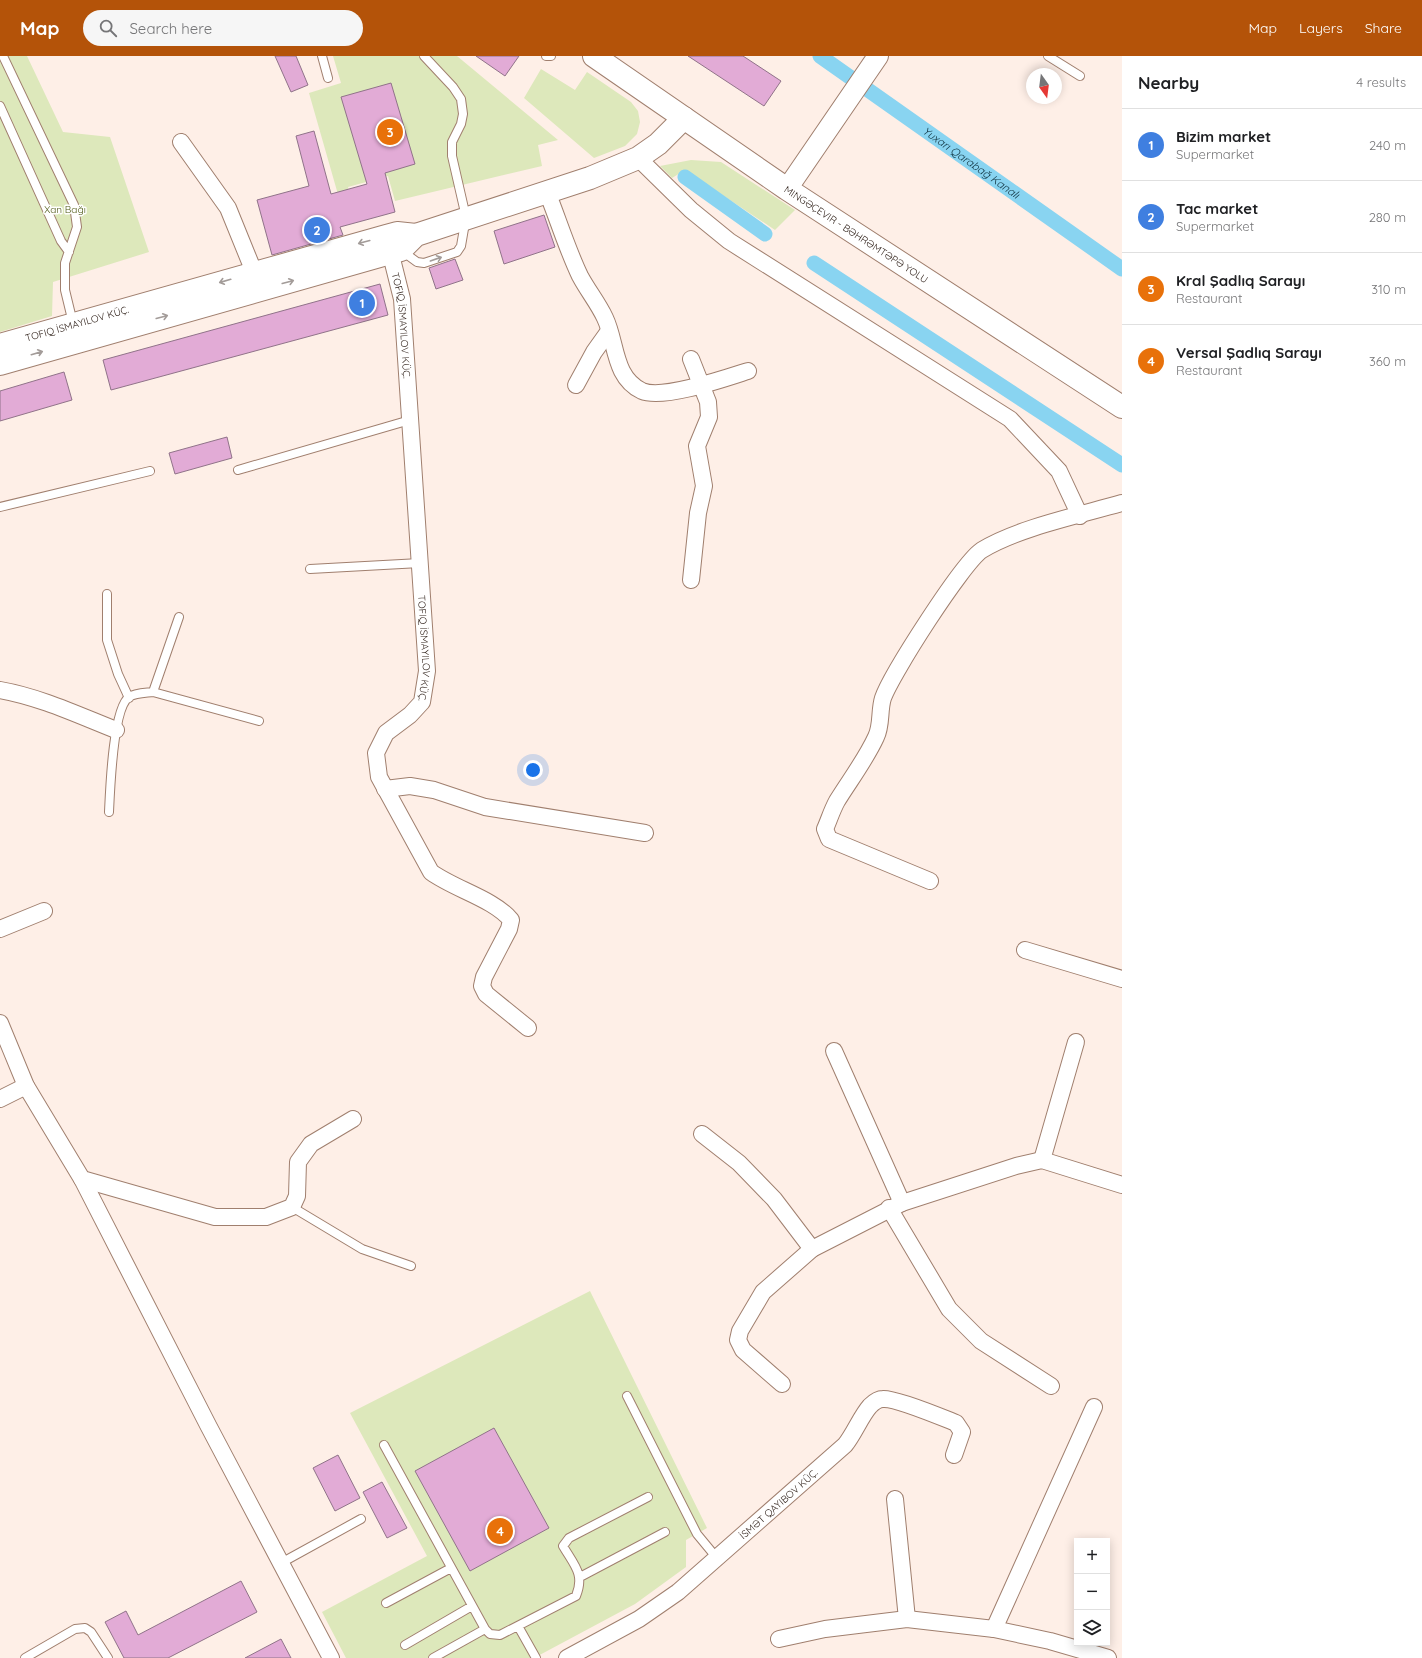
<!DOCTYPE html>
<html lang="en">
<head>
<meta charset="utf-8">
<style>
	:root { --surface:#fff; --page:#f6f6f6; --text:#202124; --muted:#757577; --line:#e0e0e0; --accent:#b45309 }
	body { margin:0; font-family:Quicksand,sans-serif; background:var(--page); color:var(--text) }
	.controls { position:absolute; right:12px; bottom:12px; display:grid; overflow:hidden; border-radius:0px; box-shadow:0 2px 10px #0003 }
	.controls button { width:36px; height:36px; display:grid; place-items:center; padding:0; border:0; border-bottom:1px solid var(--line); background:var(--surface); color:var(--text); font:20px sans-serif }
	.compass { position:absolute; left:1026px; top:12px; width:36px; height:36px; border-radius:50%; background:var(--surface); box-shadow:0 2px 10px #0003; rotate:166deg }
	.you { position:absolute; left:533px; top:714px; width:14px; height:14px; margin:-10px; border:3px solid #fff; border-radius:50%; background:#1a73e8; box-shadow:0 0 0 6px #1a73e833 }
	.badge { display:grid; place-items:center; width:26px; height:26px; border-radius:50%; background:var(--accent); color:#fff; font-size:13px; font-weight:700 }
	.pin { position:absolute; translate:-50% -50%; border:2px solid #fff; box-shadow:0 1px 4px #0006 }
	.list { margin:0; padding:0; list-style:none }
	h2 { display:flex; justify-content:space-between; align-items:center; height:52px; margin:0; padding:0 16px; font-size:17px }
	h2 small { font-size:13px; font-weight:400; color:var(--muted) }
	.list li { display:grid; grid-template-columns:26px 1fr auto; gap:12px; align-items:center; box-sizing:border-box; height:72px; padding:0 16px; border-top:1px solid var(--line) }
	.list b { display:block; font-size:15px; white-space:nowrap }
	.list p { margin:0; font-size:13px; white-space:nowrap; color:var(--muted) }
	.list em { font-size:13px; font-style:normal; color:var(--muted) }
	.icon { flex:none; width:22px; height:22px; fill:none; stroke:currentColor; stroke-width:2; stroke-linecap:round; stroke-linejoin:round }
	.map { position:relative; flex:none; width:1122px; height:1602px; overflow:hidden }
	header { display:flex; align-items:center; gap:24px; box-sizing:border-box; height:56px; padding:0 20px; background:var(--accent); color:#fff }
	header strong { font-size:19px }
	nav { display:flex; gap:22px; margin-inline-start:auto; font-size:14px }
	.search { width:280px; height:36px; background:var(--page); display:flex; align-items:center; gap:10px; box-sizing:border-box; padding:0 14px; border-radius:22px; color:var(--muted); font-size:15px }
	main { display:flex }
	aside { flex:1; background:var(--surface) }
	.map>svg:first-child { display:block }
</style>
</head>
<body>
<header>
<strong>Map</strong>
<div class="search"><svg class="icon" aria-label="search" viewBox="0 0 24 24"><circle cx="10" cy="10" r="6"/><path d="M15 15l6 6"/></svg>Search here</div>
<nav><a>Map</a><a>Layers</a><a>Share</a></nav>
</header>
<main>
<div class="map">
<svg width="1122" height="1602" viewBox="0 0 1122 1602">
	<rect width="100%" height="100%" fill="#feefe7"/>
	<path fill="#dde8bb" d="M 0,0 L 27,0 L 63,76 L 110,81 L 149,196 L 53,226 L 52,260 L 0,276 Z
		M 333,0 L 457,0 L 558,84 L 538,89 L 542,110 L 395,145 L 388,120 L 348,131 L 356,160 L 345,163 L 309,37 L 341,27 Z
		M 541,13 L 575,34 L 587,16 L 631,46 L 638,55 L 640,66 L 637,78 L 625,90 L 594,102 L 524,42 Z
		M 691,104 L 721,106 L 795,154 L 775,174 L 685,114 L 672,122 L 660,110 Z
		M 590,1235 L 707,1472 L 686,1484 L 686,1511 L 635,1548 L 534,1602 L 346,1602 L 322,1556 L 427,1500 L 350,1357 Z"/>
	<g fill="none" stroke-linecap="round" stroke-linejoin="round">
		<g stroke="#89d4f1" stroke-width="15">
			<path id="s1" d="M 820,0 L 1122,213"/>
			<path d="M 685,121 L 765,178"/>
			<path d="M 814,207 L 1122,409"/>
		</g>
	</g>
	<path fill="#e2abd6" stroke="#907389" d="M 275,0 L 296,0 L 308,29 L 291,36 Z
		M 476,0 L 519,0 L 505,20 Z
		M 688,0 L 743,0 L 781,25 L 764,50 Z
		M 391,27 L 415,108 L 385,117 L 395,156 L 340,171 L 343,179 L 272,199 L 257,144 L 309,130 L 296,80 L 314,75 L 331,138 L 367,128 L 341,41 Z
		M 544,159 L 555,191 L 504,208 L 494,175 Z
		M 455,203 L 463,224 L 436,233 L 429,212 Z
		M 380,228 L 388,259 L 111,334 L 103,304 Z
		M 64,316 L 72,344 L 0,365 L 0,335 Z
		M 227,381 L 232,402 L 175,418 L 169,397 Z
		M 494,1372 L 549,1472 L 470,1515 L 415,1415 Z
		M 338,1399 L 360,1442 L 335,1455 L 313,1412 Z
		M 382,1426 L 407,1472 L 387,1482 L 363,1436 Z
		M 241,1525 L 257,1556 L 168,1602 L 124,1602 L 105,1566 L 126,1555 L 138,1579 Z
		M 281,1583 L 291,1602 L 245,1602 Z"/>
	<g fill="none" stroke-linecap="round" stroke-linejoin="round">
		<g stroke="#a07f6e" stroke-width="10">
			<path id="service" d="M 3,0 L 74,149 L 77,171 L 65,207 L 65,234 L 73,267
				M 322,0 L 328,22
				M 546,0 L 551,0
				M 1048,0 L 1080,20
				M 0,50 L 61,185 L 69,196
				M 402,195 L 417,206 L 424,207 L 457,196 L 461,190 L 466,161 L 452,100 L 452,86 L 461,68 L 463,58 L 461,43 L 453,31 L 424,0
				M 238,414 L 410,364
				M 0,451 L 150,415
				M 310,513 L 420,507
				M 107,538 L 107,584 L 118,618 L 129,642
				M 153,636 L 179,561
				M 109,756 C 110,735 113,652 129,641 C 135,637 145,637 153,636 L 259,665
				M 292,1151 L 362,1193 L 411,1210
				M 627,1340 L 697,1478 L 716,1501
				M 384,1389 L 485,1573 L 490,1578 L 500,1579 L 576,1540 C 585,1518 574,1509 563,1490 L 569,1482 L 648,1441
				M 281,1507 L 361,1463
				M 580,1521 L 665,1476
				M 386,1547 L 451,1512
				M 518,1570 L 536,1602
				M 405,1589 L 472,1550
				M 25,1602 L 75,1573 L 85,1572 L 91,1576 L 108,1602
				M 433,1602 L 485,1573"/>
		</g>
		<g stroke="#a07f6e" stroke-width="18">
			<g id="minor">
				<path d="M 181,86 L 228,152 L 254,216"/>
				<path d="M 638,102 L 691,154 L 729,185 L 1010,363 L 1059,415 L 1080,460"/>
				<path d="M 547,136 C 558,163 567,193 580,220 C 588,235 598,247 605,262 C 617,287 613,321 642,335 C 663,344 726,322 748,315"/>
				<path id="s2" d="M 388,187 L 402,243 L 427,615 L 422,646 L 410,659 L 386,677 L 376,697 L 379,721 L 431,816 C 454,833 494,843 511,864 L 509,873 L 484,921 L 482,930 L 486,938 L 528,972"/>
				<path d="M 576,329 L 594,296 L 609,275"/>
				<path d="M 691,524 L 698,457 L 704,430 L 697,390 L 709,361 L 708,346 L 691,303"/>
				<path d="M 0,634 C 40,641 78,659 116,674"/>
				<path d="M 385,733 L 410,730 L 434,734 L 485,751 L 645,777"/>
				<path d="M 930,825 L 829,783 L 825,773 C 829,764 832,754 837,745 C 850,724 866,703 876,681 C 882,669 879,654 883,642 C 891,619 963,506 982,494 C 1018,472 1080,459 1122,447"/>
				<path d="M 0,873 L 44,855"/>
				<path d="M 1025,894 L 1122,923"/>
				<path d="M 0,967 L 26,1030 L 82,1123 L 215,1161 L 266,1161 L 292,1151 L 297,1140 L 298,1106 L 311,1088 L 353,1063"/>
				<path d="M 834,995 L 902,1147"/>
				<path d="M 0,1043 L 26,1030"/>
				<path d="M 702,1078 L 739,1107 L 774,1143 L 812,1193"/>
				<path d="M 1042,1104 L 1076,986"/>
				<path d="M 82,1123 L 209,1371 L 331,1602"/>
				<path d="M 889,1152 L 949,1253 L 981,1285 L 1051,1330"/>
				<path d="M 782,1328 L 743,1294 L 738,1284 L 740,1275 L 763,1236 L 812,1193 L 902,1147 L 1016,1110 L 1042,1104 L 1122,1129"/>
				<path d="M 895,1443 L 907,1563"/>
				<path d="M 994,1573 L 1094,1351"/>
				<path d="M 779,1583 L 825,1573 L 907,1563 L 994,1573 L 1050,1585 L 1108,1602"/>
				<path id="s3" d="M 567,1602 L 639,1563 L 678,1536 L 845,1389 C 854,1378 861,1360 870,1350 C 873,1347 878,1343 883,1343 C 896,1342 941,1361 956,1367 L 962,1376 L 954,1399"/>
			</g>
		</g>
		<g stroke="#a07f6e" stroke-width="22">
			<path id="tertiary" d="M 787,133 L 878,0"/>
		</g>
		<g stroke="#a07f6e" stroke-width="24">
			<g id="primary">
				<path id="s4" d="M 594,0 L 787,133 L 1122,351"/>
				<path id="s5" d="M 0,289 L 386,180 L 397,177 L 416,179"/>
				<path d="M 0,308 L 401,194 L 416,179 L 590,122 L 638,102 L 658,88 L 684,62"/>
			</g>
		</g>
		<use href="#service" stroke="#fff" stroke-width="8"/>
		<use href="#minor" stroke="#fff" stroke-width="16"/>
		<use href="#tertiary" stroke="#fff" stroke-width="20"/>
		<use href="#primary" stroke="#fff" stroke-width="22"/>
	</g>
	<defs><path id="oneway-shaft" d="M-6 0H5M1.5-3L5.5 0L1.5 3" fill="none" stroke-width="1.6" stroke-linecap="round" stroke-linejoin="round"/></defs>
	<g stroke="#a39c99">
		<use href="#oneway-shaft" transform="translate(364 186) rotate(165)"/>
		<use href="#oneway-shaft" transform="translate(436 203) rotate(-19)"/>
		<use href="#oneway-shaft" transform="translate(225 225) rotate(164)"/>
		<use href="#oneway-shaft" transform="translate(288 226) rotate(-15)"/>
		<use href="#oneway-shaft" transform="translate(162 261) rotate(-15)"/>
		<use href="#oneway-shaft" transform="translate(37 297) rotate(-16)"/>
	</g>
	<g text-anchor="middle" stroke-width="3" stroke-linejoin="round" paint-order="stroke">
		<g font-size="10" fill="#4d5914" stroke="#fff">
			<text x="65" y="157">Xan Bağı</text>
		</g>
		<g font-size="10" fill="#32241d" stroke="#fff">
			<text dy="4" stroke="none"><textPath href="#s4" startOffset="317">MINGƏÇEVIR - BƏHRƏMTƏPƏ YOLU</textPath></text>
			<text dy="4" stroke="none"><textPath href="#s5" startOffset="80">TOFIQ İSMAYILOV KÜÇ.</textPath></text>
			<text dy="4" stroke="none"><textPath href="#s2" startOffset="84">TOFIQ İSMAYILOV KÜÇ.</textPath></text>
			<text dy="4" stroke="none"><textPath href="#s2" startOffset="408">TOFIQ İSMAYILOV KÜÇ.</textPath></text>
			<text dy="4" stroke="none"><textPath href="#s3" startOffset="263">İSMƏT QAYIBOV KÜÇ.</textPath></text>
		</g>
		<g font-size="11" font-style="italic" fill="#123542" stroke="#fff">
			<text dy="4" stroke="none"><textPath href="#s1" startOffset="185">Yuxarı Qarabağ Kanalı</textPath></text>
		</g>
	</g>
</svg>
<div class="controls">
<button>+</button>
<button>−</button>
<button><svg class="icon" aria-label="layers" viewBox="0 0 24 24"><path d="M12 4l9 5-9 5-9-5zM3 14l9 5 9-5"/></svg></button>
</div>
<svg class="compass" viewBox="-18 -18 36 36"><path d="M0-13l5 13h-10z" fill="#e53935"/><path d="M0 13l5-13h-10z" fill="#757577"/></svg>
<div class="you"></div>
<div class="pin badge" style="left:362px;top:247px;background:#3f7fe0">1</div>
<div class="pin badge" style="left:317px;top:174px;background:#3f7fe0">2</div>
<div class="pin badge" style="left:390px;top:76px;background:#e8710a">3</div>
<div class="pin badge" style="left:500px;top:1475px;background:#e8710a">4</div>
</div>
<aside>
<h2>Nearby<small>4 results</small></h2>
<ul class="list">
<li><span class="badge" style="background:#3f7fe0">1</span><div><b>Bizim market</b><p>Supermarket</p></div><em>240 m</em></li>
<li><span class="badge" style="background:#3f7fe0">2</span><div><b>Tac market</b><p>Supermarket</p></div><em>280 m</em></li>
<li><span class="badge" style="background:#e8710a">3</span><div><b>Kral Şadlıq Sarayı</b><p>Restaurant</p></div><em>310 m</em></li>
<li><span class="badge" style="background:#e8710a">4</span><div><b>Versal Şadlıq Sarayı</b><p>Restaurant</p></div><em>360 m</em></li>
</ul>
</aside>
</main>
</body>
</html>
